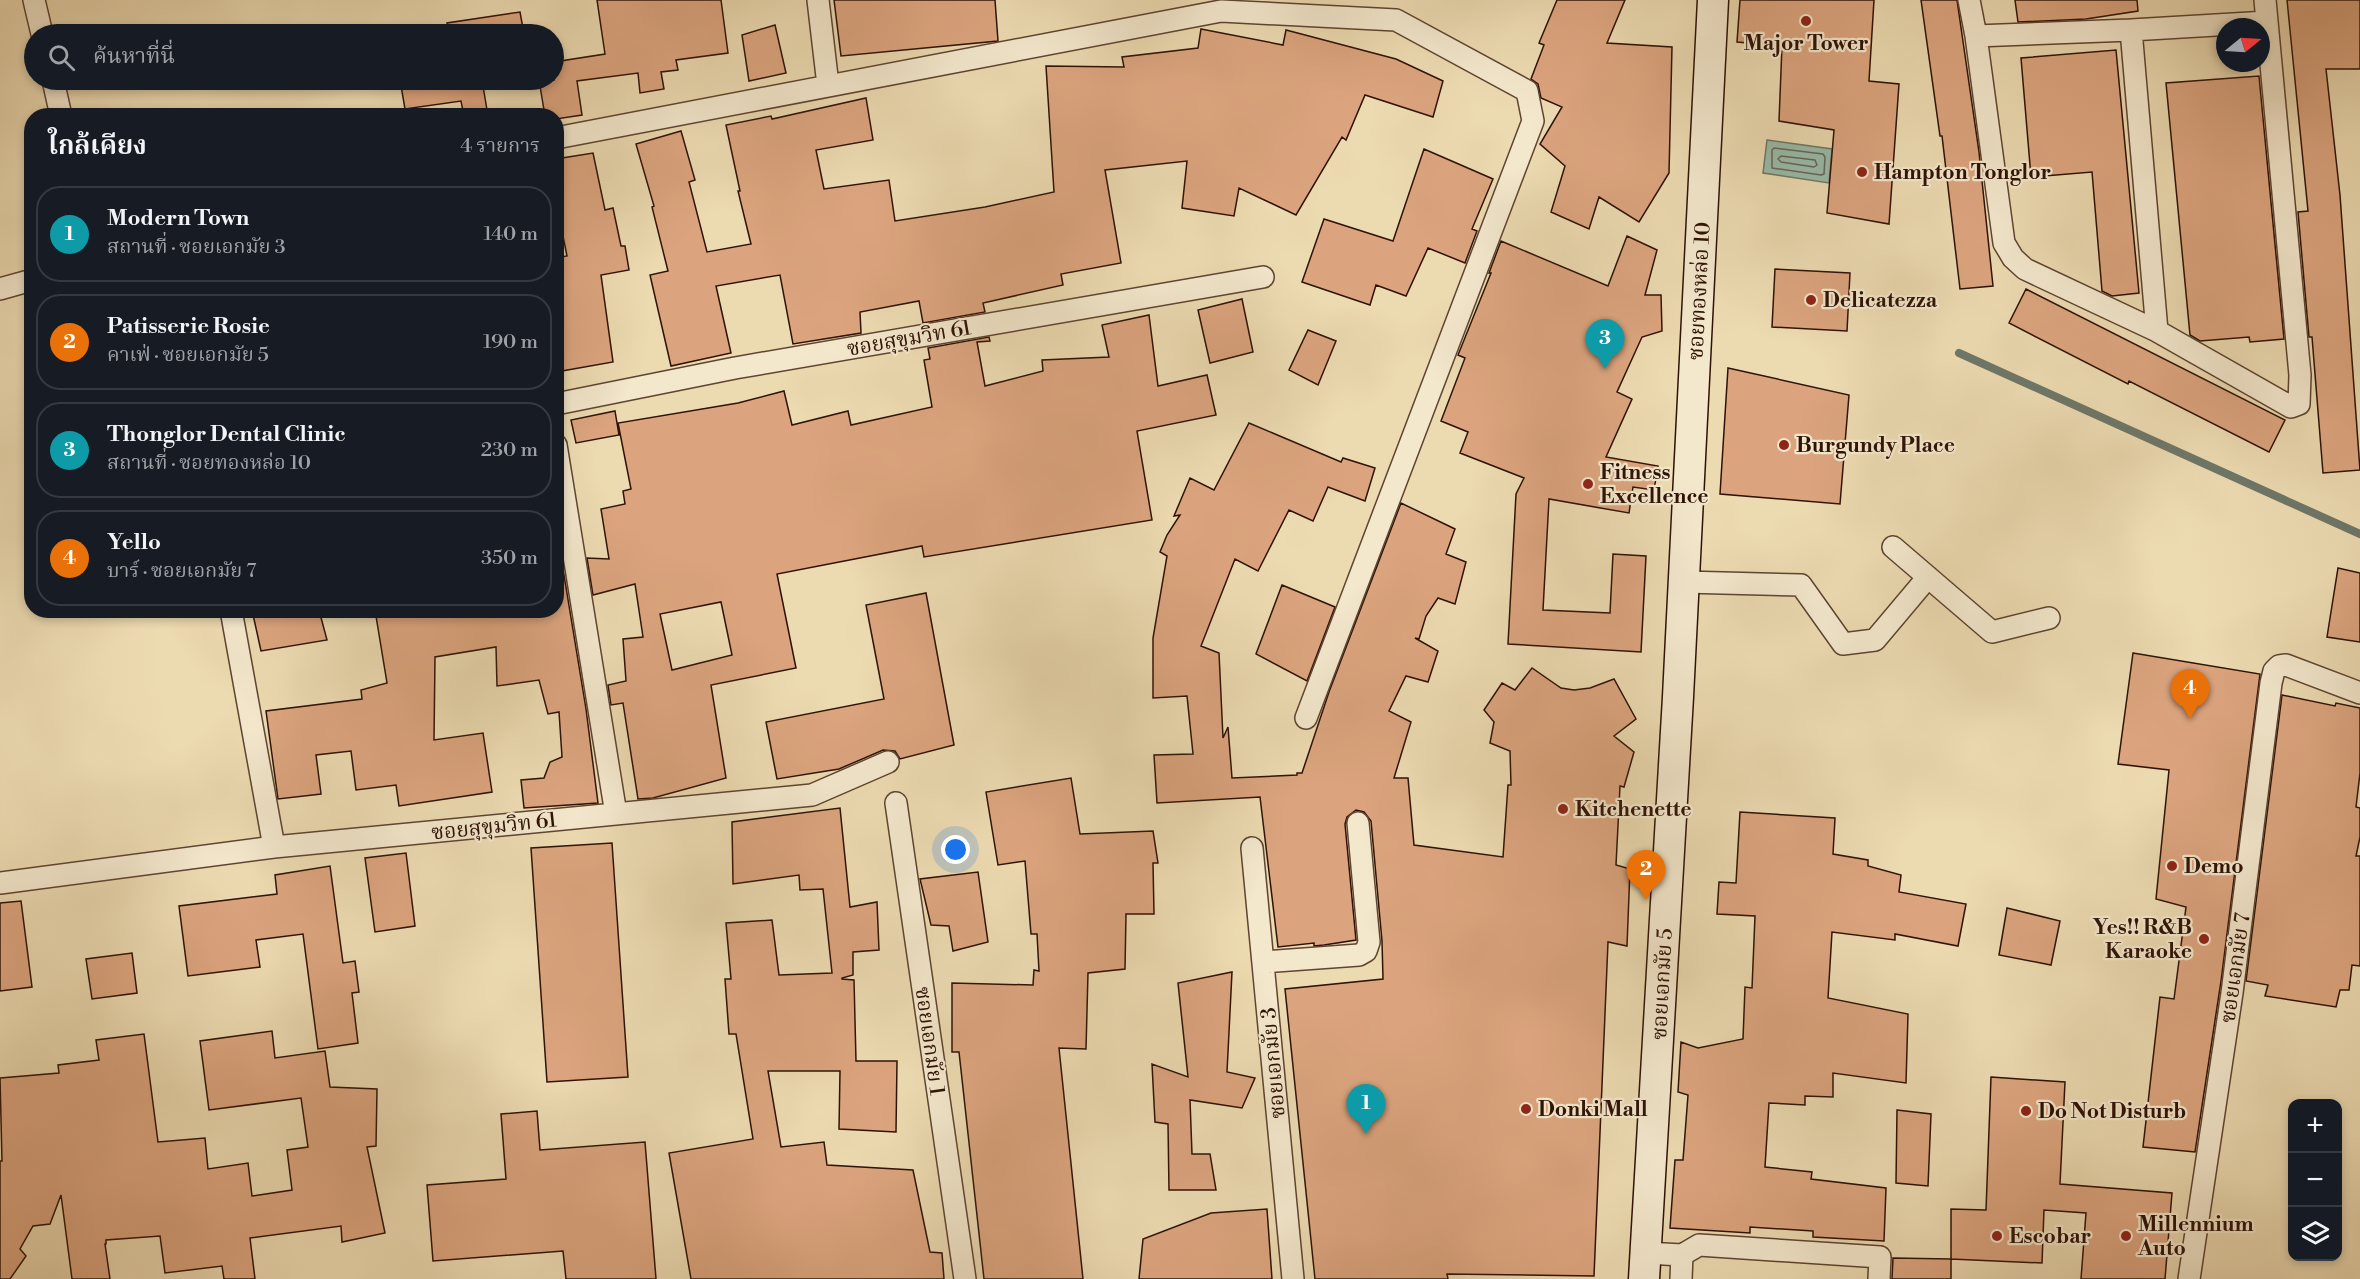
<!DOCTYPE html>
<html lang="th">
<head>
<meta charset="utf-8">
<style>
	:root { --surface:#171b24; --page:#242831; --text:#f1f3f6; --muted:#9ea1a6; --line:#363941; --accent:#b45309 }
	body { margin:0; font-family:"Libre Bodoni","Noto Serif Thai",serif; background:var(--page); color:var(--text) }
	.controls { position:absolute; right:18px; bottom:18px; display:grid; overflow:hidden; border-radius:12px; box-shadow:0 3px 9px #0003 }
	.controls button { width:54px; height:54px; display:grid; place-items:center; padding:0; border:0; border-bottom:2px solid var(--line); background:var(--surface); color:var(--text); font:30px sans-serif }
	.compass { position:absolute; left:2216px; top:18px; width:54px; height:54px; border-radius:50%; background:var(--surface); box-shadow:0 3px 9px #0003; rotate:72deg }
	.you { position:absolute; left:956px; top:850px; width:21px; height:21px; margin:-15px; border:4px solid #fff; border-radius:50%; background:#1a73e8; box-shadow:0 0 0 9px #1a73e833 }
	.badge { display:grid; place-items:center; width:39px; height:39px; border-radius:50%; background:var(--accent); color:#fff; font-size:20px; font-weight:700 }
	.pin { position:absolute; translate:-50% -50px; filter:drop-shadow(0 2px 3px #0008) }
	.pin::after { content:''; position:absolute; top:32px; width:21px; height:18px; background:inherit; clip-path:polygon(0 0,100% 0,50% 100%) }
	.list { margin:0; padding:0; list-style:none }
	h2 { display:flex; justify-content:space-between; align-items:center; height:78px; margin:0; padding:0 24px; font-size:26px }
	h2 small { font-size:20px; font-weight:400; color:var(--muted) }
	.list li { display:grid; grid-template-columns:39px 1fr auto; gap:18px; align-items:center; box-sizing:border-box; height:96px; margin:0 12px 12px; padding:0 12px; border:2px solid var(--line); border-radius:24px }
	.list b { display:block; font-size:22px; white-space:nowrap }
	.list p { margin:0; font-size:20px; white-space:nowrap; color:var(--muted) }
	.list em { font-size:20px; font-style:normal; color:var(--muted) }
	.icon { flex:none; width:33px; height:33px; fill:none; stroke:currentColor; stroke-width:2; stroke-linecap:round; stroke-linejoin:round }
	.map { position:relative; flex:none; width:2360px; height:1279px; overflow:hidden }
	.search { position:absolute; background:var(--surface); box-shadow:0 3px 9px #0003; left:24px; top:24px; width:540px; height:66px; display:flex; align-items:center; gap:15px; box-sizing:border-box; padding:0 21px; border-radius:33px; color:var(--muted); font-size:22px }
	.panel { position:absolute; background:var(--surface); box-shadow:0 3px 9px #0003; left:24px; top:108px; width:540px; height:510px; border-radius:24px }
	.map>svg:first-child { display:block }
</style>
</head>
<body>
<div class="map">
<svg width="2360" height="1279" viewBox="0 0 2360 1279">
	<rect width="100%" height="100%" fill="#ecdab1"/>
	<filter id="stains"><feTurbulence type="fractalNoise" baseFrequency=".00333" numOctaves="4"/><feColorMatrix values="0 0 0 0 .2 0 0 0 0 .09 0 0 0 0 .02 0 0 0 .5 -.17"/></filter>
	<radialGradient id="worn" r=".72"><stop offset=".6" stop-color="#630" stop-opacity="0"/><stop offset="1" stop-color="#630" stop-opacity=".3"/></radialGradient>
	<path fill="#99bba9" stroke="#6e7768" stroke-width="1.5" d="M 1767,140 L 1832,149 L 1829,183 L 1763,173 Z"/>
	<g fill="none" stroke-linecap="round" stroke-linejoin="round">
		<path stroke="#646658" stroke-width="1.5" d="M 1774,148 L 1823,154 L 1825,157 L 1824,174 L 1821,175 L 1772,168 L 1772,150 Z
			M 1781,156 L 1815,160 L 1817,165 L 1814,167 L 1781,162 L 1778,159 Z"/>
		<path stroke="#6e7768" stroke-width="8" d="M 1959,353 L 2360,534"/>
	</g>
	<path fill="#dba47e" stroke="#2e1206" stroke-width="1.5" fill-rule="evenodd" d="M 597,0 L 721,0 L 728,53 L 676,60 L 678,70 L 661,72 L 664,89 L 640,93 L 638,73 L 577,81 L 582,115 L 556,119 L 556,116 L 545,116 L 539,80 L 554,80 L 554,62 L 605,54 Z
		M 834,0 L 995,0 L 998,41 L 841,56 Z
		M 1557,0 L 1625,0 L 1607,43 L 1672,47 L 1669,173 L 1639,222 L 1599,197 L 1589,229 L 1551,212 L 1565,166 L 1540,144 L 1562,107 L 1541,98 L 1538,84 L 1531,79 L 1544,45 L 1539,43 Z
		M 1740,0 L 1874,0 L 1869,81 L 1899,84 L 1889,224 L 1827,213 L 1834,130 L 1779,121 L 1782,46 L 1737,42 Z
		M 1921,0 L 1957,0 L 1979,152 L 1993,286 L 1960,289 L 1942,136 L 1940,136 Z
		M 2015,0 L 2137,0 L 2138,11 L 2086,19 L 2018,22 Z
		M 2287,0 L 2360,0 L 2360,69 L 2326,69 L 2340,195 L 2360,470 L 2323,473 L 2312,337 L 2309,337 L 2298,212 L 2308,211 Z
		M 520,12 L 524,34 L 448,34 L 447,23 Z
		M 775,25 L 786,73 L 749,81 L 742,35 Z
		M 1201,29 L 1283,45 L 1286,30 L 1396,59 L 1443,81 L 1433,117 L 1365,95 L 1346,140 L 1342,137 L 1296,215 L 1239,188 L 1234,216 L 1182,208 L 1187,161 L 1105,170 L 1121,263 L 1061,274 L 1063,285 L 983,303 L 985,312 L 923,323 L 919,301 L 860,312 L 861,333 L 793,344 L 780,275 L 716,286 L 731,353 L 671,366 L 650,275 L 668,271 L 652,207 L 654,206 L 636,144 L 681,131 L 695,180 L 689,182 L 707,252 L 751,244 L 738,191 L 740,191 L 726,125 L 771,116 L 772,119 L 866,98 L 873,140 L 816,150 L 824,189 L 889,180 L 895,221 L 985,207 L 1054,192 L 1046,66 L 1124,67 L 1122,57 L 1198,48 Z
		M 2116,50 L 2139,293 L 2112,296 L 2102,291 L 2092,172 L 2031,177 L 2021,58 Z
		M 2259,76 L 2284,339 L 2250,342 L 2249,337 L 2200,341 L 2190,335 L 2166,83 Z
		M 400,80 L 482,80 L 488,116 L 464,116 L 461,101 L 405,109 Z
		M 1424,149 L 1493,179 L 1472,229 L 1477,231 L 1465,263 L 1428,248 L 1406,296 L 1376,285 L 1370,305 L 1302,282 L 1324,219 L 1393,241 Z
		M 593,153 L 605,210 L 613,208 L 621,246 L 625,246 L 629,270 L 601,275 L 613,362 L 556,372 L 556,258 L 567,256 L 556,202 L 556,159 Z
		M 1627,236 L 1657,250 L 1645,295 L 1661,295 L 1662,331 L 1642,337 L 1617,392 L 1632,399 L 1606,457 L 1658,466 L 1654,490 L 1633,487 L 1629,513 L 1549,499 L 1543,610 L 1610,613 L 1613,554 L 1646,556 L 1641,652 L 1508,644 L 1516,494 L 1524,478 L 1460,453 L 1468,432 L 1441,421 L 1465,358 L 1458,355 L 1491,273 L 1489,273 L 1501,241 L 1608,286 Z
		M 1775,269 L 1850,273 L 1847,331 L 1772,327 Z
		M 2026,289 L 2285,420 L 2269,452 L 2129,381 L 2128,384 L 2009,323 Z
		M 1242,299 L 1253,352 L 1210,363 L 1198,310 Z
		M 1149,315 L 1158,386 L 1207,375 L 1216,415 L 1137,431 L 1152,520 L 924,557 L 922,546 L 777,574 L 796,668 L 711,685 L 726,778 L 653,798 L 638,799 L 623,703 L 611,705 L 608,685 L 626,681 L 623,639 L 643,637 L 635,584 L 593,595 L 587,558 L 609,559 L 601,509 L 625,504 L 623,491 L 631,489 L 618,423 L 738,403 L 784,391 L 792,425 L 848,411 L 851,425 L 932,407 L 924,360 L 930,359 L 928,348 L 989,337 L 990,341 L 977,342 L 985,386 L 1043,371 L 1042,360 L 1109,357 L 1102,325 ZM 721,602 L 732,655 L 672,670 L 660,614 Z
		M 1308,330 L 1336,341 L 1318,385 L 1289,370 Z
		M 1728,368 L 1849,395 L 1840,504 L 1720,494 Z
		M 615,411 L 619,435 L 576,443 L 571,420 Z
		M 1249,423 L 1341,462 L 1343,458 L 1375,468 L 1365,501 L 1328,487 L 1313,521 L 1289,510 L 1258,571 L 1235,559 L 1201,646 L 1219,653 L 1223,738 L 1228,727 L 1232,778 L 1297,775 L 1297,773 L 1302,773 L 1329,692 L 1401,503 L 1455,529 L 1446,554 L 1466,562 L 1455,604 L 1438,598 L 1426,616 L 1419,639 L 1415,638 L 1438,651 L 1428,682 L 1406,676 L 1389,711 L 1411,722 L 1394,778 L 1408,778 L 1414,845 L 1503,857 L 1508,785 L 1511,785 L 1510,751 L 1490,743 L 1494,722 L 1484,710 L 1502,683 L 1515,690 L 1532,668 L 1561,688 L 1574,690 L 1590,688 L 1614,679 L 1636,719 L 1614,736 L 1634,752 L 1624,787 L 1620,786 L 1616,865 L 1630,869 L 1627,946 L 1608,942 L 1594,1276 L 1447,1274 L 1448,1279 L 1315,1279 L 1285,989 L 1383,979 L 1382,941 L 1371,821 L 1364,812 L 1356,810 L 1347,817 L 1345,824 L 1356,940 L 1324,945 L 1314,946 L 1314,943 L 1278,947 L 1260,797 L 1157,803 L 1154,755 L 1193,754 L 1187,696 L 1153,698 L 1153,638 L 1167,556 L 1160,552 L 1167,535 L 1180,515 L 1174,516 L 1190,478 L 1214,490 Z
		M 556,557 L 561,557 L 586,709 L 598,803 L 524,808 L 521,780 L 544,778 L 550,762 L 562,757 L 559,712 L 548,714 L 539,680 L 497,686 L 496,647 L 435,657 L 434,740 L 483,733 L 492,792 L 399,806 L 396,785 L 356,790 L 351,751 L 316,755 L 321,794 L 278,799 L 266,711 L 362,699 L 361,690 L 387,683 L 375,610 L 556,610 Z
		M 2338,568 L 2360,573 L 2360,642 L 2327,637 Z
		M 1282,585 L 1335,607 L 1307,681 L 1256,654 Z
		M 926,593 L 954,745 L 900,759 L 895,751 L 883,750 L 839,769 L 777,779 L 766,722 L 884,699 L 866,605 Z
		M 252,610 L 319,610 L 327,640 L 261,651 Z
		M 2133,653 L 2260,674 L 2221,981 L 2195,1152 L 2143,1147 L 2160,997 L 2174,999 L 2186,907 L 2156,899 L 2169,770 L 2118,764 Z
		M 2282,695 L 2335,706 L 2336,703 L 2360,708 L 2360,773 L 2356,807 L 2360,808 L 2360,837 L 2356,856 L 2360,856 L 2360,966 L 2352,965 L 2349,990 L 2340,990 L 2336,1007 L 2265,996 L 2268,985 L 2246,981 Z
		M 1071,778 L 1080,834 L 1153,831 L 1158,863 L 1153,863 L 1154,914 L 1126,914 L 1125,969 L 1088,973 L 1086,1049 L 1059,1048 L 1083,1279 L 984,1279 L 959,1052 L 952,1052 L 952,983 L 1033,985 L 1034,970 L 1039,971 L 1037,934 L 1031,934 L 1025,861 L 998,865 L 986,792 Z
		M 840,808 L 850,907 L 877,902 L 879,950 L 853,952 L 853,975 L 842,978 L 842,979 L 854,980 L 856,1061 L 897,1061 L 896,1132 L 839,1129 L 840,1071 L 768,1071 L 781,1147 L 824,1142 L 827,1165 L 913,1170 L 930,1252 L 942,1253 L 944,1279 L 691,1279 L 669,1153 L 753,1139 L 736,1034 L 729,1034 L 725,979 L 731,979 L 726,923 L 772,920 L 779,975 L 832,973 L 823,889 L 800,890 L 799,875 L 733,884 L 732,822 Z
		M 1740,812 L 1835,818 L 1833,854 L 1868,860 L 1868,866 L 1901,875 L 1899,892 L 1966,904 L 1958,946 L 1895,934 L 1895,940 L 1832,932 L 1828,998 L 1908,1014 L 1906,1083 L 1833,1073 L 1833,1097 L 1805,1096 L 1805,1105 L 1769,1103 L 1765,1167 L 1812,1172 L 1811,1179 L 1886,1188 L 1884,1241 L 1813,1237 L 1813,1231 L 1750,1227 L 1750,1233 L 1670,1228 L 1675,1160 L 1683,1160 L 1688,1095 L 1678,1092 L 1681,1042 L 1698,1048 L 1743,1039 L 1745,987 L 1752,988 L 1755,916 L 1717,914 L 1719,882 L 1736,883 Z
		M 612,843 L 628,1077 L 547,1082 L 531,848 Z
		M 406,853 L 415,926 L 375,932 L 365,858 Z
		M 330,866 L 343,963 L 355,961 L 359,992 L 352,993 L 358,1043 L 318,1049 L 303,934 L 256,940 L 260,967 L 188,976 L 179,906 L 277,894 L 275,875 Z
		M 978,872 L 988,942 L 953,951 L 949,926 L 931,925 L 920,879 Z
		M 21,901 L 32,987 L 0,991 L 0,903 Z
		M 2007,908 L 2060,921 L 2051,965 L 1999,955 Z
		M 132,953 L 137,993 L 92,999 L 86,959 Z
		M 1232,972 L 1227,1072 L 1255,1078 L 1242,1108 L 1190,1100 L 1192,1154 L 1210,1154 L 1216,1190 L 1169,1190 L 1168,1124 L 1155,1122 L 1152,1064 L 1188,1077 L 1178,983 Z
		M 272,1031 L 275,1058 L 325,1051 L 330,1087 L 377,1089 L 376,1146 L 367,1147 L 385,1233 L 342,1242 L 341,1226 L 250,1238 L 255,1279 L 224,1279 L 222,1266 L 165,1273 L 160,1236 L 106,1240 L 106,1244 L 105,1244 L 110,1279 L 72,1279 L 61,1195 L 50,1224 L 33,1226 L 20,1249 L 26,1256 L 10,1279 L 0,1279 L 0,1161 L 2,1161 L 0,1078 L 59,1073 L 58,1065 L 99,1060 L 96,1040 L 144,1034 L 158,1142 L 205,1138 L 208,1169 L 248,1163 L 252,1196 L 292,1190 L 287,1150 L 308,1147 L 301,1098 L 209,1110 L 200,1041 Z
		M 1991,1077 L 2065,1082 L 2060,1184 L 2172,1193 L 2165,1279 L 2081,1279 L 2086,1213 L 2044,1210 L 2042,1263 L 1951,1259 L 1951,1279 L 1892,1279 L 1893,1258 L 1951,1259 L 1951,1209 L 1986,1210 Z
		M 1897,1110 L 1931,1114 L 1928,1186 L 1896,1183 Z
		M 537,1111 L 540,1150 L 645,1142 L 656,1279 L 566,1279 L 563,1251 L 433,1261 L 427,1185 L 506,1179 L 501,1114 Z
		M 1267,1209 L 1272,1279 L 1139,1279 L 1143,1239 L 1211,1213 Z"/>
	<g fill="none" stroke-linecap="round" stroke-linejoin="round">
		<g stroke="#5e4431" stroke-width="24">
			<path id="street" d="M 34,0 L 42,34
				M 818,0 L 828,85
				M 1969,0 L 1976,36 L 2004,243 L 2013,258 L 2025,269 L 2157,331 L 2291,407 L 2299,404 L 2300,375 L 2265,0
				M 2131,30 L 2157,331
				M 1976,36 L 2131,30 L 2267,22
				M 53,80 L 61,116
				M 556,138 L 1221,11 L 1396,20 L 1527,91 L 1533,121 L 1306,718
				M 0,289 L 32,280
				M 556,404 L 735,368 L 1263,277
				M 556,445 L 616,814
				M 1893,547 L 1992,632 L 2049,618
				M 1684,582 L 1801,585 L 1843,644 L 1875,640 L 1928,577
				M 231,610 L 274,847
				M 896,803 L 965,1279
				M 1252,848 L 1293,1279
				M 0,883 L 274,847 L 812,795 L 888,762
				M 1264,962 L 1359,955 L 1366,951 L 1369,942 L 1358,823
				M 1646,1253 L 1682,1255 L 1699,1245 L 1880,1257 L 1879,1279
				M 1681,1279 L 1682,1255
				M 2189,1279 L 2232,993 L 2271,683 L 2274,671 L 2279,666 L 2286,665 L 2360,693"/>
		</g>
		<g stroke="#2e1206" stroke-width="33">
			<path id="secondary" d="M 1644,1279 L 1678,697 L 1713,0"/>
		</g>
		<use href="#street" stroke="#f3e7cc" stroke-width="21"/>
		<use href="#secondary" stroke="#f3e7cc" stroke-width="30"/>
	</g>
	<g fill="#8f2418" stroke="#f3e7cc" stroke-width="2">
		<circle cx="1806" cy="21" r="6"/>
		<circle cx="1862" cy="172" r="6"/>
		<circle cx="1811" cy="300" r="6"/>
		<circle cx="1784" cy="445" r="6"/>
		<circle cx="1588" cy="484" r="6"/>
		<circle cx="1563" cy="809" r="6"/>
		<circle cx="2172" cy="866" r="6"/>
		<circle cx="2204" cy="939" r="6"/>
		<circle cx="1526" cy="1109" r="6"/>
		<circle cx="2026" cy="1111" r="6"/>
		<circle cx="1997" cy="1236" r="6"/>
		<circle cx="2126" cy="1236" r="6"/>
	</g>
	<g text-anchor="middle" stroke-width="4.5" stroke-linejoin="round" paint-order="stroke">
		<g font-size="21" font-weight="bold" fill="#2e1206" stroke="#f3e7cc" text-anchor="start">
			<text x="1806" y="50" text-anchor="middle">Major Tower</text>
			<text x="1874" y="179">Hampton Tonglor</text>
			<text x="1823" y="307">Delicatezza</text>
			<text x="1796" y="452">Burgundy Place</text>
			<text x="1600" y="479">Fitness<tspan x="1600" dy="24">Excellence</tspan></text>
			<text x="1575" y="816">Kitchenette</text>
			<text x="2184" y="873">Demo</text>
			<text x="2192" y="934" text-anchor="end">Yes!! R&amp;B<tspan x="2192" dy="24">Karaoke</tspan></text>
			<text x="1538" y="1116">Donki Mall</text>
			<text x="2038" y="1118">Do Not Disturb</text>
			<text x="2138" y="1231">Millennium<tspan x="2138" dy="24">Auto</tspan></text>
			<text x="2009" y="1243">Escobar</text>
		</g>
		<g font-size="21" fill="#2e1206" stroke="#f3e7cc">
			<text transform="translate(1699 291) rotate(-87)" y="7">ซอยทองหล่อ 10</text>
			<text transform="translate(909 338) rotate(-10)" y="7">ซอยสุขุมวิท 61</text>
			<text transform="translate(494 826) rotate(-6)" y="7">ซอยสุขุมวิท 61</text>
			<text transform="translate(2235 968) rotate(-82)" y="7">ซอยเอกมัย 7</text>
			<text transform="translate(1662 984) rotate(-87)" y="7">ซอยเอกมัย 5</text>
			<text transform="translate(930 1041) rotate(82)" y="7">ซอยเอกมัย 1</text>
			<text transform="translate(1273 1063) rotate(-95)" y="7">ซอยเอกมัย 3</text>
		</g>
	</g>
	<rect width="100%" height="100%" filter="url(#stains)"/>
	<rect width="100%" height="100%" fill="url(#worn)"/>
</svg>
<div class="controls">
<button>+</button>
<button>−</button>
<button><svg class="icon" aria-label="layers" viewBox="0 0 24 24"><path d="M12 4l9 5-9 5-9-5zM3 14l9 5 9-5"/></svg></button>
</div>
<svg class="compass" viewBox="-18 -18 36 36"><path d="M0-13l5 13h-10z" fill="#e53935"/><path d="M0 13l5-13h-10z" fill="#9ea1a6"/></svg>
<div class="you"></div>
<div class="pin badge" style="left:1366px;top:1134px;background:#0f9aa8">1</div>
<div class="pin badge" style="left:1646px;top:900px;background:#e8710a">2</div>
<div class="pin badge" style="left:1605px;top:369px;background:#0f9aa8">3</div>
<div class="pin badge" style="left:2190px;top:719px;background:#e8710a">4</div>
<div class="search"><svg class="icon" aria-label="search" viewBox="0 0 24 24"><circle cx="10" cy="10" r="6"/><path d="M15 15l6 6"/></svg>ค้นหาที่นี่</div>
<section class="panel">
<h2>ใกล้เคียง<small>4 รายการ</small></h2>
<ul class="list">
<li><span class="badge" style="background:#0f9aa8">1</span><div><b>Modern Town</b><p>สถานที่ · ซอยเอกมัย 3</p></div><em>140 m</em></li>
<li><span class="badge" style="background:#e8710a">2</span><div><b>Patisserie Rosie</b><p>คาเฟ่ · ซอยเอกมัย 5</p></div><em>190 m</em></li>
<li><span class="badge" style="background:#0f9aa8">3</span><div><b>Thonglor Dental Clinic</b><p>สถานที่ · ซอยทองหล่อ 10</p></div><em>230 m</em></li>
<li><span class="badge" style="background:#e8710a">4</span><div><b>Yello</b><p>บาร์ · ซอยเอกมัย 7</p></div><em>350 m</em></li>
</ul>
</section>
</div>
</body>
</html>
